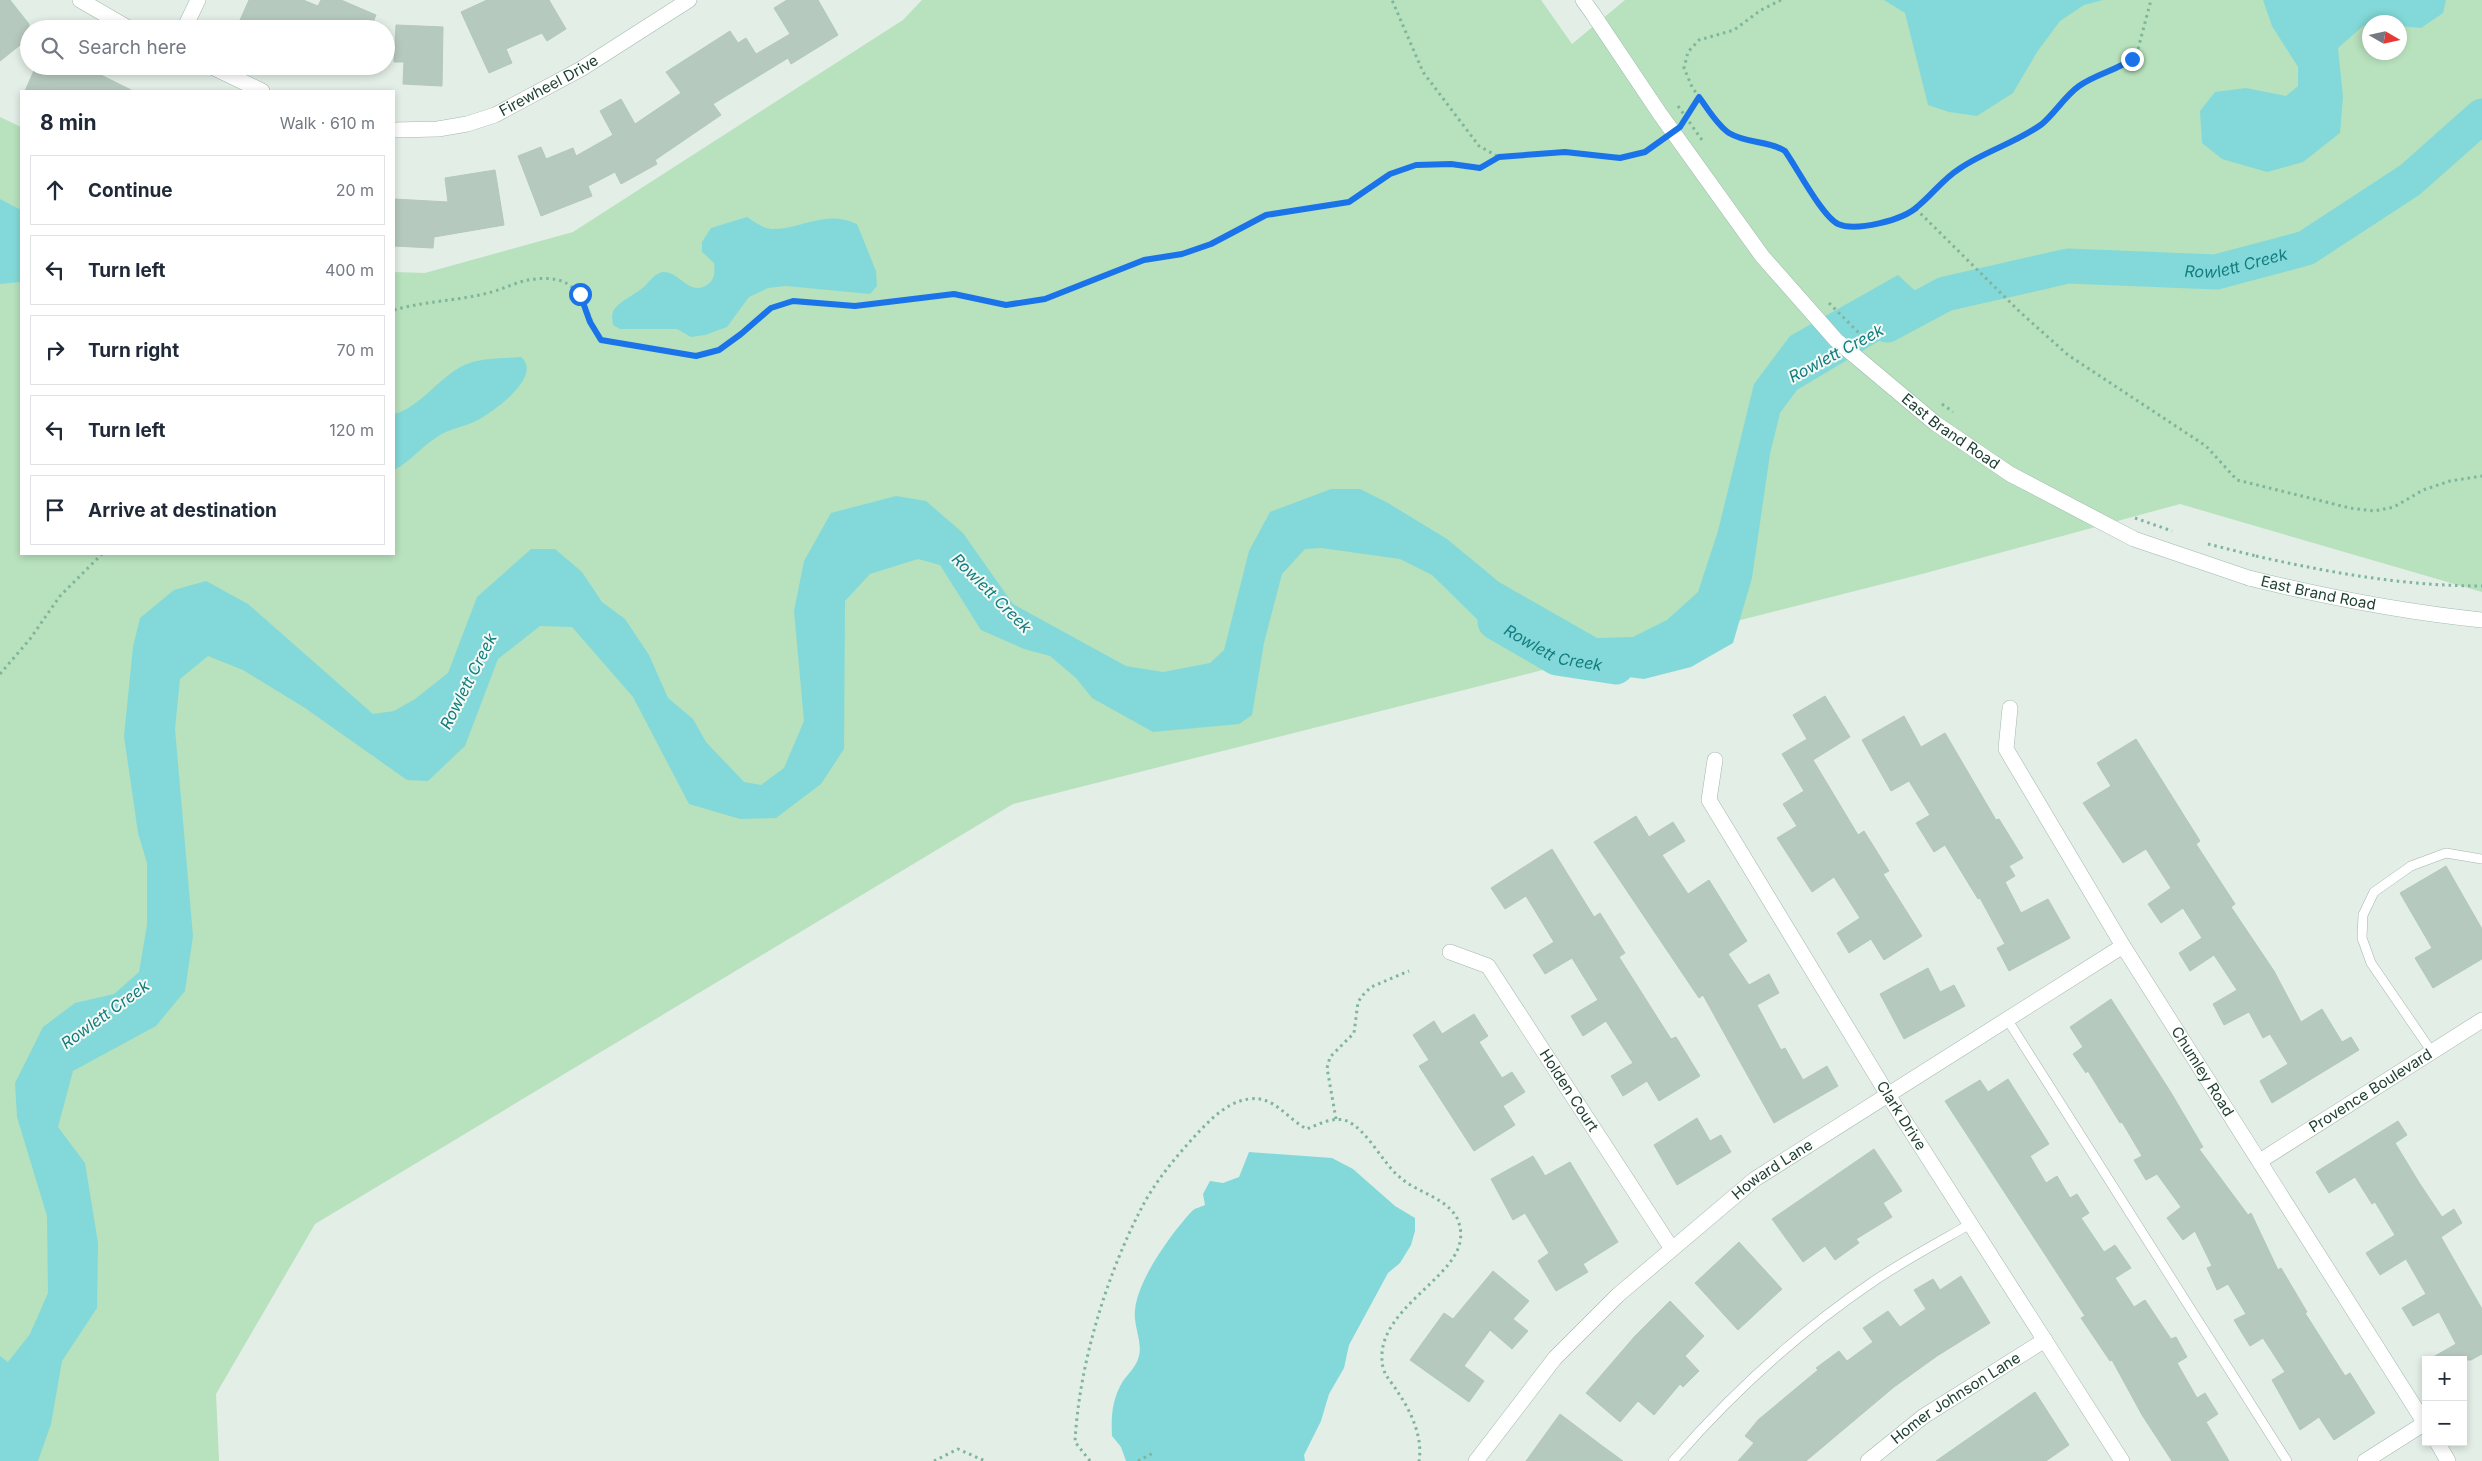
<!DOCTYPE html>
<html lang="en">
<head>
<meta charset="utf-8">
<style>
	:root { --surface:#fff; --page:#f6f6f7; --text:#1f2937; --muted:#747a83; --line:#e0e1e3 }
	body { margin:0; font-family:Inter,sans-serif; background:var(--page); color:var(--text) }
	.controls { position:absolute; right:15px; bottom:15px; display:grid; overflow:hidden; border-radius:0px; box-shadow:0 2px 8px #0003 }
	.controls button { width:45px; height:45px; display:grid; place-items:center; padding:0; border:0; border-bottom:1px solid var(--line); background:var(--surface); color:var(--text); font:25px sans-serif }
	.compass { position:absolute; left:2362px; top:15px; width:45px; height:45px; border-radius:50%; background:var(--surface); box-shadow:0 2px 8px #0003; rotate:99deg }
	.stop { position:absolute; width:15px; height:15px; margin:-11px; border:4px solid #1a73e8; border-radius:50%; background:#fff }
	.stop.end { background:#1a73e8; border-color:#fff; box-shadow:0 1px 5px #0008 }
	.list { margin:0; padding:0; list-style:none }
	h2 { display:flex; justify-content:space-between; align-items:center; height:65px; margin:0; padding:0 20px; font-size:21px }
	h2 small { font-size:16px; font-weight:400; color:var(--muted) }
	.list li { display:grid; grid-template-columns:32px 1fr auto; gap:15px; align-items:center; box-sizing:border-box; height:70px; margin:0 10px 10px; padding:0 10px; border:1px solid var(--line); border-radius:0px }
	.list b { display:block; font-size:19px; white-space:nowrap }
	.list em { font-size:16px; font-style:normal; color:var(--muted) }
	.icon { flex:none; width:28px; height:28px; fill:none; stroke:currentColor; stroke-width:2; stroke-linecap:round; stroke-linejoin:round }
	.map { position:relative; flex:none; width:2482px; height:1461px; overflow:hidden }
	.search { position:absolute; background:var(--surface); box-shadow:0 2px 8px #0003; left:20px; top:20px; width:375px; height:55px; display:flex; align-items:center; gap:12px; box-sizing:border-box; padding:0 18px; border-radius:28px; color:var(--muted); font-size:19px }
	.panel { position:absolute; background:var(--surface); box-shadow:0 2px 8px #0003; left:20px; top:90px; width:375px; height:465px; border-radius:0px }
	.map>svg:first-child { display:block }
</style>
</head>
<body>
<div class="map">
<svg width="2482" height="1461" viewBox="0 0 2482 1461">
	<rect width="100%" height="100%" fill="#e2eee6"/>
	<path fill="#b8e1bd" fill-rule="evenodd" d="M 922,0 L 1541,0 L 1572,44 L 1625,0 L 2482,0 L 2482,592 L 2180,504 L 1922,574 L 1013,804 L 315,1224 L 216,1394 L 219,1461 L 0,1461 L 0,117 L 21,127 L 21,554 L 394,554 L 394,272 L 425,273 L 573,232 L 903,20 ZM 2370,22 L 2400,22 L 2400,52 L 2370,52 Z"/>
	<path fill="#83d9d9" d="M 1884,0 L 2103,0 L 2084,5 L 2060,21 L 2037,52 L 2013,93 L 1977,116 L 1949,112 L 1928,105 L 1905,13 Z
		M 2263,0 L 2446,0 L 2443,13 L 2421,28 L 2400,26 L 2400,22 L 2370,22 L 2369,26 L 2363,26 L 2338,48 L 2343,97 L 2340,133 L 2303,162 L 2267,172 L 2222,159 L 2202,143 L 2200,111 L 2215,92 L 2246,88 L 2286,96 L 2298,86 L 2298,67 L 2272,26 Z
		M 0,199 L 21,210 L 21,282 L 0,284 Z
		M 747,217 C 753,221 764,229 772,229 C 803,229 825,209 857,224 L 876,271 L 877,286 L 870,294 L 786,286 L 768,288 L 749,297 L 727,327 L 705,335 L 691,337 L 677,329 L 620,329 L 613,325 C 612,319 611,312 616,307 C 624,299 636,294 645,286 C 650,281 655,273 663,272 C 679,271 688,295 705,286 C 715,280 715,274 714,263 L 702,252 L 702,242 L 711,228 Z
		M 1898,275 L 1934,308 L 1797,390 L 1780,413 L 1770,454 L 1752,578 L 1733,643 L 1691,667 L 1644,679 L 1604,674 L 1481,623 L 1432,575 L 1400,559 L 1321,548 L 1305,549 L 1282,574 L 1264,643 L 1252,715 L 1239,724 L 1153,732 L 1092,698 L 1076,678 L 1050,656 L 1024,649 L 981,630 L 940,565 L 918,559 L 870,574 L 845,601 L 844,749 L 821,784 L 776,818 L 740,819 L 689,804 L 633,697 L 572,627 L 540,626 L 498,659 L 465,746 L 428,781 L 407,780 L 305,708 L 243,670 L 208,656 L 180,679 L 175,729 L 193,936 L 185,991 L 156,1026 L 73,1071 L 58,1127 L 85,1163 L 98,1243 L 97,1308 L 62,1361 L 51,1424 L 38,1461 L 0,1461 L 0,1356 L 8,1362 L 30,1334 L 48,1293 L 47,1216 L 17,1117 L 15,1083 L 43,1027 L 75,1003 L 114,994 L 139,972 L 147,925 L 147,863 L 138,833 L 124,736 L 133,647 L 140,618 L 174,590 L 206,581 L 248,604 L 373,714 L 394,711 L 415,699 L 448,673 L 477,597 L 531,549 L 555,549 L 582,572 L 602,602 L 625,619 L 649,655 L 668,698 L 693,719 L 706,742 L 744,782 L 761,785 L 784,768 L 804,721 L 794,611 L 804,561 L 831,513 L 896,496 L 926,501 L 963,533 L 1013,604 L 1126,666 L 1163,672 L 1210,663 L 1224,650 L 1249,551 L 1270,512 L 1331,489 L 1360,489 L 1388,503 L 1447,539 L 1499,582 L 1597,638 L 1633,637 L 1667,620 L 1698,592 L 1718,531 L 1754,384 L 1790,336 Z
		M 521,357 C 544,376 492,413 476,421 C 464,427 448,429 437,437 C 421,447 411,461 394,470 L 394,414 C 418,408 436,382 457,369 C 475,357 500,359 521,357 Z
		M 1249,1152 L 1332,1158 L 1353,1169 L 1395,1206 L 1415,1218 L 1415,1231 L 1411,1245 L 1400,1263 L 1388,1273 L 1349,1345 L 1344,1368 L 1329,1394 L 1321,1421 L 1304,1455 L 1305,1461 L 1126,1461 L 1121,1447 L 1112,1436 C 1111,1416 1112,1399 1123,1381 C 1128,1374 1135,1368 1138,1359 C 1144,1344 1133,1326 1135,1310 C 1138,1279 1171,1234 1192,1211 C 1195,1208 1201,1207 1205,1205 L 1203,1194 L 1210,1181 L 1223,1183 L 1239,1177 Z"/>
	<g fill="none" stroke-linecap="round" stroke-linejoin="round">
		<g stroke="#83d9d9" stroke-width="35">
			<path id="s1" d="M 1887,325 L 1945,294 L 2068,266 L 2216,272 L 2306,248 L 2410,180 L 2482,116"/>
			<path id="s2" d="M 1495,622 L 1557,658 L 1616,667"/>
		</g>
	</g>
	<path fill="#b6c9bf" stroke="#b3c8bc" d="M 0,0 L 10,0 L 29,24 L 29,38 L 0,61 Z
		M 249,0 L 303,0 L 318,6 L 321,0 L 341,0 L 376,15 L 370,29 L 236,29 Z
		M 487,0 L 549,0 L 566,29 L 547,41 L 542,33 L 506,49 L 512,63 L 489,73 L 461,12 Z
		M 787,0 L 818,0 L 838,35 L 791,64 L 788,58 L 713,104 L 721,115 L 655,160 L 657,164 L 621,184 L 615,172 L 588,186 L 592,196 L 541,216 L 518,156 L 541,147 L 546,159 L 573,148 L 576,156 L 613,135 L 600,111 L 621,99 L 635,124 L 681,93 L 666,72 L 730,31 L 738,43 L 746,38 L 756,54 L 790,34 L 774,8 Z
		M 396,25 L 443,27 L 442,86 L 403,84 L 404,62 L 394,62 Z
		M 36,66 L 97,66 L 95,72 L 133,91 L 25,91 Z
		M 495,170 L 504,225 L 434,237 L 433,248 L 394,246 L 394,199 L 448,202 L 445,178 Z
		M 1825,696 L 1850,737 L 1813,760 L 1858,835 L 1864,831 L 1889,871 L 1883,874 L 1922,936 L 1884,960 L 1871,939 L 1849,953 L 1837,933 L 1860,918 L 1834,877 L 1812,892 L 1777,838 L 1797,826 L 1783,804 L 1804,791 L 1782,754 L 1807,739 L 1793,715 Z
		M 1904,716 L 1921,747 L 1945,733 L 1996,820 L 1999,819 L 2023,858 L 2009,866 L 2015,876 L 2005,882 L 2021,913 L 2048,899 L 2070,938 L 2009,971 L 1997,948 L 2005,944 L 1980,898 L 1978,899 L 1945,845 L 1934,852 L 1916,823 L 1930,815 L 1909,781 L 1891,791 L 1862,740 Z
		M 2136,739 L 2200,841 L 2196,844 L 2235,904 L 2231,907 L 2274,971 L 2301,1022 L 2322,1009 L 2342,1042 L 2351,1037 L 2359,1050 L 2272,1103 L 2260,1081 L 2288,1064 L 2270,1034 L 2263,1038 L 2249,1012 L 2224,1025 L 2213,1004 L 2237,990 L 2214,955 L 2190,971 L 2179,953 L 2202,938 L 2183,908 L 2161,923 L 2148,904 L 2171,888 L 2146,849 L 2123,863 L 2083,803 L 2111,786 L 2097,763 Z
		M 1636,816 L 1649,837 L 1673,822 L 1685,841 L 1662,855 L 1688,894 L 1709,880 L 1747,941 L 1728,954 L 1749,985 L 1769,974 L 1779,993 L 1757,1005 L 1781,1050 L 1785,1048 L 1803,1080 L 1827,1066 L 1838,1086 L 1774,1123 L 1703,995 L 1699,998 L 1594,842 Z
		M 1552,849 L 1594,917 L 1600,913 L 1625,953 L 1619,957 L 1671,1039 L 1676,1037 L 1700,1076 L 1659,1101 L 1647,1081 L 1623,1096 L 1611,1076 L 1633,1063 L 1606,1021 L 1583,1036 L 1571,1016 L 1598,1000 L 1572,958 L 1545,974 L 1533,955 L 1554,942 L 1526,896 L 1505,909 L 1491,888 Z
		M 2446,866 L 2482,929 L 2482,959 L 2433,988 L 2415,958 L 2432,948 L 2400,893 Z
		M 1928,968 L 1940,992 L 1954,985 L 1965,1006 L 1904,1039 L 1880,994 Z
		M 2111,999 L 2170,1091 L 2203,1147 L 2199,1149 L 2248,1215 L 2251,1213 L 2278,1270 L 2281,1268 L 2307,1312 L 2305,1313 L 2345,1376 L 2350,1373 L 2375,1413 L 2334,1440 L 2319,1417 L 2300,1430 L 2272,1380 L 2285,1372 L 2263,1338 L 2250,1346 L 2234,1320 L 2246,1314 L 2228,1284 L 2217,1290 L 2207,1268 L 2212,1266 L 2195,1231 L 2183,1240 L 2167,1218 L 2181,1207 L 2157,1174 L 2146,1180 L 2134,1160 L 2142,1156 L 2122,1122 L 2120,1123 L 2088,1071 L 2086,1073 L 2073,1054 L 2083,1047 L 2070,1027 Z
		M 1474,1014 L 1488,1036 L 1479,1042 L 1502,1078 L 1512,1072 L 1525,1092 L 1503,1106 L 1515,1125 L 1474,1151 L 1419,1066 L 1429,1060 L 1413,1035 L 1434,1021 L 1442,1034 Z
		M 2008,1079 L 2049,1144 L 2030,1156 L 2046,1183 L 2057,1176 L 2070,1198 L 2077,1194 L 2089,1213 L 2081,1218 L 2104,1252 L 2115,1245 L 2131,1268 L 2115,1278 L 2134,1307 L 2145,1300 L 2171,1339 L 2176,1337 L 2187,1357 L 2177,1363 L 2197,1398 L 2205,1393 L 2218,1414 L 2206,1422 L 2229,1461 L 2172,1461 L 2142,1415 L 2112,1360 L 2110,1361 L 2081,1318 L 2085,1316 L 1945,1101 L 1980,1080 L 1988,1092 Z
		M 1697,1118 L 1710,1141 L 1721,1135 L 1731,1152 L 1677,1185 L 1654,1145 Z
		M 2398,1121 L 2407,1135 L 2395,1143 L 2420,1184 L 2442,1217 L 2454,1209 L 2462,1223 L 2441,1237 L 2482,1309 L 2482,1354 L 2471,1360 L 2428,1360 L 2456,1344 L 2439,1312 L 2413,1326 L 2402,1308 L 2426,1294 L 2406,1259 L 2380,1275 L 2366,1253 L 2395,1235 L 2375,1202 L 2372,1204 L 2355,1177 L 2329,1193 L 2316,1172 Z
		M 1874,1149 L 1902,1191 L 1883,1203 L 1892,1217 L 1856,1239 L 1859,1243 L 1835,1260 L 1825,1246 L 1803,1262 L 1772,1219 Z
		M 1533,1156 L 1545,1176 L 1570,1162 L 1618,1242 L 1583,1264 L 1588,1272 L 1556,1291 L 1538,1261 L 1549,1253 L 1525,1213 L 1513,1220 L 1491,1179 Z
		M 1739,1242 L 1782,1289 L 1738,1330 L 1695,1283 Z
		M 1493,1271 L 1529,1301 L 1513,1319 L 1528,1331 L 1512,1349 L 1490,1330 L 1464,1366 L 1484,1381 L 1469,1402 L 1410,1360 L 1444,1313 L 1453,1319 Z
		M 1961,1276 L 1990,1323 L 1937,1356 L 1894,1387 L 1806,1461 L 1738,1461 L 1754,1443 L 1745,1436 L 1758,1420 L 1818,1370 L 1816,1368 L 1839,1351 L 1847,1361 L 1873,1342 L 1863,1328 L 1888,1311 L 1900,1327 L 1926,1309 L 1914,1290 L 1933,1279 L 1940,1290 Z
		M 1670,1301 L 1704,1336 L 1685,1356 L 1699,1371 L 1683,1387 L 1680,1384 L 1654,1415 L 1638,1401 L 1620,1422 L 1586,1393 L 1635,1336 Z
		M 2035,1392 L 2069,1445 L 2046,1461 L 1936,1461 Z
		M 1560,1414 L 1601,1445 L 1623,1461 L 1526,1461 Z"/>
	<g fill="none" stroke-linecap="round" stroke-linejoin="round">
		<g stroke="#a4b7ad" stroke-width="10">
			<path id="lane" d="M 2007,1019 L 2287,1461
				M 2432,1052 L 2371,963 L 2362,938 L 2363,915 L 2374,892 L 2411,866 L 2446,853 L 2482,859
				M 1673,1461 C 1731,1394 1800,1331 1874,1281 C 1905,1260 1939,1242 1972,1223"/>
		</g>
		<g stroke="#a4b7ad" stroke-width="16">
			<g id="street">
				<path d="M 80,0 L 130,29"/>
				<path d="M 184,29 L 198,0"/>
				<path d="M 210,66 L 262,91"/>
				<path id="s3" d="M 394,130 L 438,129 L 467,124 L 495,115 L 581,69 L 689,0"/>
				<path id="s4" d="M 2010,708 L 2006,749 L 2123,946 L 2426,1425"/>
				<path id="s5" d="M 1715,760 L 1709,800 L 1888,1095 L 2122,1461"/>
				<path id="s6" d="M 1450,952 L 1488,966 L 1672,1249"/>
				<path id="s7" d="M 2260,1161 L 2482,1020"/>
				<path d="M 2437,1442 L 2448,1461"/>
				<path id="s8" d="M 1476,1461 L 1555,1358 L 1618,1295 L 1755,1179 L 2123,946"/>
				<path id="s9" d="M 1868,1461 L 1924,1416 L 2045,1340"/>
				<path d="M 2365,1461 L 2425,1423"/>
			</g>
		</g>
		<g stroke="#9ebbad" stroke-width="16">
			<g id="secondary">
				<path d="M 1583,0 L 1593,14"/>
				<path id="s10" d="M 2249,578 C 2326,597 2403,612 2482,620"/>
			</g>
		</g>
		<path stroke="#7eb59c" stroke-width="3" stroke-dasharray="2.5 4" stroke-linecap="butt" d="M 1781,0 L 1761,10 L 1734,30 L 1699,40 L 1688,52 L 1684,68 L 1692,87 L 1717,121 L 1729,133 L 1745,139 L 1774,145 L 1785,151 L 1827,215 L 1838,224 L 1854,227 L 1871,225 L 1892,219 L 1916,209 L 1958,169 L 1990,151 L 2018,140 L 2043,123 L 2078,86 L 2097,76 L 2118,69 L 2133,59 L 2138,49 L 2151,0
			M 1685,119 L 1699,97
			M 1499,157 C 1521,156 1542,153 1564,152 C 1603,151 1624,168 1660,141
			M 1916,209 L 2020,312 L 2068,355 L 2206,446 L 2237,480 L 2350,508 L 2374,511 L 2394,507 L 2423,490 L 2450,481 L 2482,476
			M 394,310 C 425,301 457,301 488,293 C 501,290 514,283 528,280 C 539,278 555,277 566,283 C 584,293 590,322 601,340 L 696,356 L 719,350 L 741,334 L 771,308 L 793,301 L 855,305 L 954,294 L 1006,305 L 1045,299 L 1144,260 L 1182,254 L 1211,244 L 1266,215 L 1349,202 L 1390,174 L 1416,165 L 1451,164 L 1480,168 L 1499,157 L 1479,146 L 1423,72 L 1392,0
			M 2256,556 C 2331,573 2405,586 2482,586
			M 0,674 L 30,639 L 60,596 L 102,554
			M 1336,1119 L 1327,1068 L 1330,1057 L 1354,1033 L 1358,1002 L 1363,995 L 1371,987 L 1409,971
			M 934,1461 L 958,1449 L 985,1461
			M 1090,1461 L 1075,1442 C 1079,1365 1106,1276 1142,1207 C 1155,1182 1175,1158 1194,1137 C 1209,1121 1226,1102 1249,1099 C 1274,1095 1287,1119 1307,1129 C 1319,1124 1334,1116 1347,1121 C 1369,1131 1383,1165 1402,1179 C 1419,1193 1446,1198 1457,1218 C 1462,1229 1462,1240 1457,1251 C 1442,1283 1384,1312 1382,1354 C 1381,1375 1389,1377 1399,1394 C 1412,1413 1423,1439 1419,1461
			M 1138,1461 L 1155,1452"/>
		<use href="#lane" stroke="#fff" stroke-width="9"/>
		<use href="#street" stroke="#fff" stroke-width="15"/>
		<use href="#secondary" stroke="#fff" stroke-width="15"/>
		<g stroke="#9ebbad" stroke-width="16" stroke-linecap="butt">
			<g id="secondary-bridge">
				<path id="s11" d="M 1593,14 L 1660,114 L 1762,256 L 1836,340 L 1935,423 L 2010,474 L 2134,539 L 2249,578"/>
			</g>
		</g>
		<path stroke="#7eb59c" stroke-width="3" stroke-dasharray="2.5 4" stroke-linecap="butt" d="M 1678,106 L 1702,140
			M 1829,303 L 1865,339
			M 1942,404 L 1953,412
			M 2135,518 L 2172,531
			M 2208,544 L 2256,556"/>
		<use href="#secondary-bridge" stroke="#fff" stroke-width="15"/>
	</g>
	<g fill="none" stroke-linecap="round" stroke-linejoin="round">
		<path stroke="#1a73e8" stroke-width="6" d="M 580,294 L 590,322 L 601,340 L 696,356 L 719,350 L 741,334 L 771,308 L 793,301 L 855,306 L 954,294 L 1006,305 L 1045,299 L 1144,260 L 1182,254 L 1211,244 L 1266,215 L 1349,202 L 1390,174 L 1416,165 L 1451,164 L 1480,168 L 1499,157 L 1565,152 L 1620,158 L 1645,152 L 1680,127 L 1699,97 C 1708,109 1717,125 1729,133 C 1747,144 1768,140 1785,151 C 1797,168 1822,216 1838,224 C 1856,232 1903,220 1917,207 C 1932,195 1943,179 1959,169 C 1985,151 2016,143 2042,124 C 2055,113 2065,96 2079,86 C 2096,74 2115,71 2132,59"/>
	</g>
	<g text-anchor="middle" stroke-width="4" stroke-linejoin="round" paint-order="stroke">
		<g font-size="15" fill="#1f4133" stroke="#f3faf5">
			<text dy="5" stroke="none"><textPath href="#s3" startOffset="164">Firewheel Drive</textPath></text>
			<text dy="5" stroke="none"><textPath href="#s11" startOffset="554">East Brand Road</textPath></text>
			<text dy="5" stroke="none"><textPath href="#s10" startOffset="71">East Brand Road</textPath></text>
			<text dy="5" stroke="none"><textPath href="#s4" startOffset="419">Chumley Road</textPath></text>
			<text dy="5" stroke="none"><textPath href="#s6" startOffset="189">Holden Court</textPath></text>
			<text dy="5" stroke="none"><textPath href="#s7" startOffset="131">Provence Boulevard</textPath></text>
			<text dy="5" stroke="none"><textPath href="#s5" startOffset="410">Clark Drive</textPath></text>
			<text dy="5" stroke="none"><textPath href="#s8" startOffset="418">Howard Lane</textPath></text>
			<text dy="5" stroke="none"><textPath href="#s9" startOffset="108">Homer Johnson Lane</textPath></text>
		</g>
		<g font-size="16" font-style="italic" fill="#127c7e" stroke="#f3faf5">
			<text dy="6" stroke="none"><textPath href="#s1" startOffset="361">Rowlett Creek</textPath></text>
			<text transform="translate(1836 353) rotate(-28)" y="6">Rowlett Creek</text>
			<text transform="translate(992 593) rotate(45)" y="6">Rowlett Creek</text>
			<text dy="6" stroke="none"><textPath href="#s2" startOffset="65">Rowlett Creek</textPath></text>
			<text transform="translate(468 681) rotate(-63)" y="6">Rowlett Creek</text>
			<text transform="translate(105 1014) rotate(-36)" y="6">Rowlett Creek</text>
		</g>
	</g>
</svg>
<div class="controls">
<button>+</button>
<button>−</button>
</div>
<svg class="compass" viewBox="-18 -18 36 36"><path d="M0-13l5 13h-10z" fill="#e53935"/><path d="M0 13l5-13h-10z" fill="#747a83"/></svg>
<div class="stop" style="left:580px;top:294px"></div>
<div class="stop end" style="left:2132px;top:59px"></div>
<div class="search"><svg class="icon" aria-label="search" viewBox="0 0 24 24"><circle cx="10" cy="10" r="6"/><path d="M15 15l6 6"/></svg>Search here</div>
<section class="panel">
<h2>8 min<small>Walk · 610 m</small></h2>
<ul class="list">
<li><svg class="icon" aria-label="ahead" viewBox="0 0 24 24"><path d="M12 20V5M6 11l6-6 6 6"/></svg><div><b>Continue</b></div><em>20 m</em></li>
<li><svg class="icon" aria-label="left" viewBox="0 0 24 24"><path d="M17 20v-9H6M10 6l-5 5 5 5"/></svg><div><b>Turn left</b></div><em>400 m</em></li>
<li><svg class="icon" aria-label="right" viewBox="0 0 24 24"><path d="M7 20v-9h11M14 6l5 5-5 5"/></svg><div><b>Turn right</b></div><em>70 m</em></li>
<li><svg class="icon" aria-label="left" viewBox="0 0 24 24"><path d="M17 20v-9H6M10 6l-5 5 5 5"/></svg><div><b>Turn left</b></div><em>120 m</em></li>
<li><svg class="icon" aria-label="arrive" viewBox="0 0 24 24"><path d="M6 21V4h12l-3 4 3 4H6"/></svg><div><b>Arrive at destination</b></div></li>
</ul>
</section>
</div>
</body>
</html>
